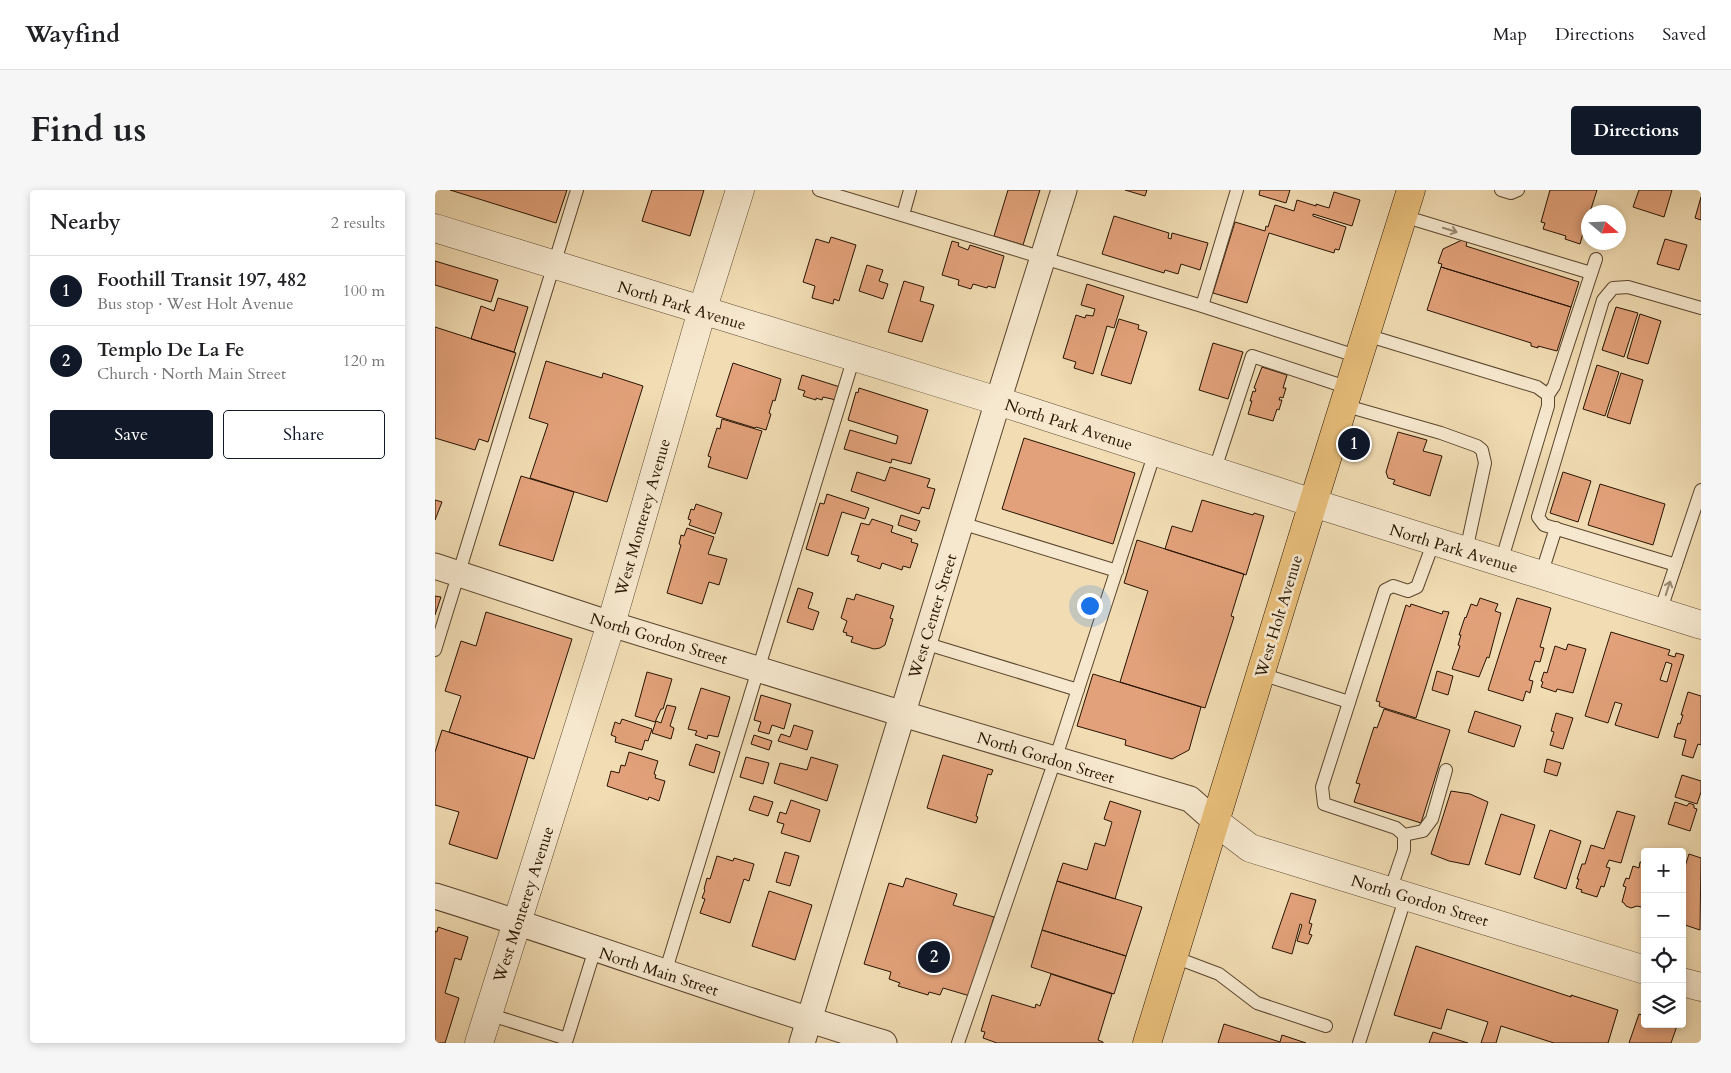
<!DOCTYPE html>
<html lang="en">
<head>
<meta charset="utf-8">
<style>
	:root { --surface:#fff; --page:#f6f6f6; --text:#202124; --muted:#757577; --line:#e0e0e0; --accent:#111827 }
	body { margin:0; font-family:Cardo,serif; background:var(--page); color:var(--text) }
	.controls { position:absolute; right:15px; bottom:15px; display:grid; overflow:hidden; border-radius:5px; box-shadow:0 2px 8px #0003 }
	.controls button { width:45px; height:45px; display:grid; place-items:center; padding:0; border:0; border-bottom:1px solid var(--line); background:var(--surface); color:var(--text); font:25px sans-serif }
	.compass { position:absolute; left:1146px; top:15px; width:45px; height:45px; border-radius:50%; background:var(--surface); box-shadow:0 2px 8px #0003; rotate:109deg }
	.you { position:absolute; left:654px; top:415px; width:18px; height:18px; margin:-12px; border:4px solid #fff; border-radius:50%; background:#1a73e8; box-shadow:0 0 0 8px #1a73e833 }
	.badge { display:grid; place-items:center; width:32px; height:32px; border-radius:50%; background:var(--accent); color:#fff; font-size:16px; font-weight:700 }
	.pin { position:absolute; translate:-50% -50%; border:2px solid #fff; box-shadow:0 1px 5px #0006 }
	.list { margin:0; padding:0; list-style:none }
	h2 { display:flex; justify-content:space-between; align-items:center; height:65px; margin:0; padding:0 20px; font-size:21px }
	h2 small { font-size:16px; font-weight:400; color:var(--muted) }
	.list li { display:grid; grid-template-columns:32px 1fr auto; gap:15px; align-items:center; box-sizing:border-box; height:70px; padding:0 20px; border-top:1px solid var(--line) }
	.list b { display:block; font-size:19px; white-space:nowrap }
	.list p { margin:0; font-size:16px; white-space:nowrap; color:var(--muted) }
	.list em { font-size:16px; font-style:normal; color:var(--muted) }
	.actions { display:flex; gap:10px; padding:15px 20px }
	.actions a { flex:1; padding:11px 0; border:1px solid var(--accent); border-radius:5px; text-align:center; font-size:18px; color:var(--accent) }
	.actions .main { background:var(--accent); color:#fff }
	.icon { flex:none; width:28px; height:28px; fill:none; stroke:currentColor; stroke-width:2; stroke-linecap:round; stroke-linejoin:round }
	.map { position:relative; flex:none; width:1266px; height:853px; overflow:hidden; border-radius:5px }
	header { display:flex; align-items:center; gap:30px; box-sizing:border-box; height:70px; padding:0 25px; background:var(--surface); border-bottom:1px solid var(--line) }
	header strong { font-size:24px }
	nav { display:flex; gap:28px; margin-inline-start:auto; font-size:18px }
	.intro { display:flex; align-items:center; justify-content:space-between; box-sizing:border-box; height:120px; padding:0 30px }
	h1 { margin:0; font-size:35px }
	.button { padding:12px 22px; border-radius:5px; background:var(--accent); color:#fff; font-size:18px; font-weight:700 }
	main { display:flex; gap:30px; padding:0 30px }
	aside { flex:1; background:var(--surface); border-radius:5px; box-shadow:0 2px 8px #0003 }
	.map>svg:first-child { display:block }
</style>
</head>
<body>
<header>
<strong>Wayfind</strong>
<nav><a>Map</a><a>Directions</a><a>Saved</a></nav>
</header>
<div class="intro"><h1>Find us</h1><a class="button">Directions</a></div>
<main>
<aside>
<h2>Nearby<small>2 results</small></h2>
<ul class="list">
<li><span class="badge">1</span><div><b>Foothill Transit 197, 482</b><p>Bus stop · West Holt Avenue</p></div><em>100 m</em></li>
<li><span class="badge">2</span><div><b>Templo De La Fe</b><p>Church · North Main Street</p></div><em>120 m</em></li>
</ul>
<div class="actions"><a class="main">Save</a><a>Share</a></div>
</aside>
<div class="map">
<svg width="1266" height="853" viewBox="0 0 1266 853">
	<rect width="100%" height="100%" fill="#f1dcb3"/>
	<filter id="stains"><feTurbulence type="fractalNoise" baseFrequency=".004" numOctaves="4"/><feColorMatrix values="0 0 0 0 .2 0 0 0 0 .09 0 0 0 0 .02 0 0 0 .5 -.17"/></filter>
	<radialGradient id="worn" r=".72"><stop offset=".6" stop-color="#630" stop-opacity="0"/><stop offset="1" stop-color="#630" stop-opacity=".3"/></radialGradient>
	<path fill="#e2a17a" stroke="#271300" fill-rule="evenodd" d="M 15,0 L 132,0 L 121,33 Z
		M 217,0 L 269,0 L 255,46 L 207,31 Z
		M 573,0 L 605,0 L 588,55 L 559,46 Z
		M 690,0 L 712,0 L 710,6 Z
		M 825,0 L 855,0 L 851,13 L 824,5 Z
		M 1115,0 L 1162,0 L 1155,22 L 1154,22 L 1145,54 L 1130,49 L 1131,46 L 1108,39 L 1110,33 L 1106,32 Z
		M 1204,0 L 1237,0 L 1229,27 L 1198,17 Z
		M 899,2 L 925,10 L 917,36 L 878,24 L 878,26 L 911,37 L 904,60 L 900,59 L 899,63 L 834,43 L 812,113 L 778,103 L 800,32 L 830,41 L 831,36 L 833,37 L 840,15 L 859,21 L 862,10 L 881,16 L 881,14 L 894,18 Z
		M 1266,7 L 1266,30 L 1260,28 Z
		M 679,26 L 734,43 L 733,48 L 736,49 L 737,43 L 773,53 L 765,80 L 746,74 L 743,84 L 730,80 L 729,83 L 667,64 Z
		M 396,47 L 421,55 L 404,111 L 399,109 L 398,114 L 377,108 L 380,96 L 368,92 L 381,49 L 394,53 Z
		M 1230,49 L 1252,55 L 1244,80 L 1222,74 Z
		M 1027,50 L 1032,52 L 1031,56 L 1144,92 L 1136,117 L 1006,77 L 1007,74 L 1003,73 L 1008,59 Z
		M 517,51 L 524,53 L 523,56 L 533,60 L 535,55 L 569,66 L 560,98 L 553,96 L 552,98 L 538,94 L 536,99 L 523,95 L 524,90 L 507,85 Z
		M 0,71 L 63,90 L 56,112 L 0,95 Z
		M 432,75 L 448,80 L 444,91 L 453,94 L 448,109 L 424,101 Z
		M 1006,77 L 1136,117 L 1122,161 L 1103,156 L 1103,158 L 1096,156 L 1096,153 L 992,120 Z
		M 469,91 L 489,97 L 485,111 L 499,115 L 487,152 L 453,142 Z
		M 652,94 L 689,106 L 679,138 L 672,136 L 658,184 L 639,178 L 641,172 L 628,168 L 641,125 L 650,128 L 651,125 L 658,126 L 660,119 L 646,115 Z
		M 63,108 L 93,117 L 79,162 L 36,149 L 46,116 L 59,121 Z
		M 1181,117 L 1203,123 L 1189,167 L 1167,160 Z
		M 1205,124 L 1226,131 L 1213,174 L 1192,168 Z
		M 684,129 L 704,135 L 703,139 L 712,142 L 696,194 L 666,185 Z
		M 0,137 L 81,163 L 53,252 L 44,249 L 40,260 L 0,248 Z
		M 778,153 L 808,162 L 793,209 L 764,200 Z
		M 111,171 L 167,188 L 168,183 L 208,196 L 172,312 L 95,288 L 113,234 L 94,228 Z
		M 298,173 L 346,189 L 340,211 L 338,210 L 334,223 L 336,224 L 331,240 L 321,237 L 320,238 L 281,226 Z
		M 1162,175 L 1184,182 L 1170,226 L 1148,219 Z
		M 827,177 L 852,185 L 848,198 L 851,198 L 848,208 L 845,207 L 844,210 L 847,210 L 844,220 L 842,219 L 838,231 L 813,224 L 817,211 L 815,211 L 818,201 L 820,202 L 821,199 L 819,198 Z
		M 1186,183 L 1208,190 L 1195,234 L 1172,227 Z
		M 367,185 L 405,197 L 401,210 L 388,207 L 387,210 L 381,208 L 381,210 L 368,206 L 370,201 L 363,199 Z
		M 424,198 L 493,220 L 476,274 L 457,269 L 456,273 L 409,259 L 415,240 L 461,254 L 463,246 L 413,230 L 421,202 L 423,203 Z
		M 287,229 L 327,241 L 312,289 L 273,277 L 276,267 L 273,266 L 282,238 L 285,239 Z
		M 963,242 L 992,250 L 988,261 L 1007,266 L 995,306 L 958,294 L 960,290 L 953,288 L 951,282 Z
		M 589,248 L 700,283 L 678,354 L 567,319 Z
		M 455,277 L 495,289 L 492,297 L 500,299 L 494,319 L 487,317 L 484,324 L 416,301 L 422,282 L 450,291 Z
		M 1128,282 L 1156,291 L 1143,332 L 1115,323 Z
		M 86,286 L 139,302 L 118,371 L 64,355 Z
		M 1165,294 L 1230,314 L 1218,355 L 1153,335 Z
		M 392,304 L 434,318 L 430,329 L 407,322 L 393,366 L 371,359 L 385,313 L 389,314 Z
		M 0,310 L 7,312 L 0,330 Z
		M 767,310 L 818,325 L 819,323 L 829,326 L 811,385 L 730,359 L 737,336 L 757,342 Z
		M 261,314 L 287,323 L 280,344 L 254,335 L 256,330 L 253,329 L 256,319 L 259,320 Z
		M 466,325 L 485,331 L 481,341 L 463,335 Z
		M 437,329 L 458,336 L 456,342 L 477,349 L 476,352 L 483,354 L 475,378 L 468,376 L 467,380 L 447,373 L 445,379 L 422,371 L 424,366 L 416,364 L 426,333 L 434,335 Z
		M 252,338 L 279,347 L 273,364 L 292,369 L 284,395 L 274,392 L 267,414 L 232,403 L 246,355 L 244,354 L 246,345 L 249,346 Z
		M 702,350 L 809,384 L 796,426 L 799,427 L 770,518 L 685,492 L 713,401 L 689,393 Z
		M 363,398 L 378,403 L 373,418 L 384,422 L 378,440 L 352,432 Z
		M 421,404 L 459,416 L 455,428 L 458,429 L 450,455 L 445,458 L 439,459 L 416,452 L 418,447 L 411,445 L 412,443 L 408,442 L 412,431 L 406,428 L 412,408 L 419,410 Z
		M 0,406 L 6,407 L 0,425 Z
		M 1045,408 L 1063,414 L 1060,421 L 1066,423 L 1054,468 L 1052,467 L 1044,487 L 1017,479 L 1025,456 L 1023,455 L 1026,445 L 1024,445 L 1030,427 L 1031,428 L 1036,414 L 1042,416 Z
		M 1082,408 L 1116,418 L 1105,457 L 1109,458 L 1105,472 L 1100,471 L 1094,490 L 1098,491 L 1095,503 L 1091,501 L 1088,511 L 1053,500 Z
		M 976,414 L 1007,424 L 1008,421 L 1014,422 L 981,528 L 946,517 L 944,516 L 945,512 L 941,511 L 971,415 L 975,417 Z
		M 51,422 L 137,449 L 99,569 L 14,542 L 26,506 L 10,501 L 26,451 L 41,456 Z
		M 1176,442 L 1235,460 L 1233,465 L 1240,467 L 1241,463 L 1249,465 L 1223,548 L 1180,535 L 1187,514 L 1180,512 L 1173,533 L 1150,526 ZM 1231,472 L 1237,474 L 1232,492 L 1225,490 Z
		M 1133,454 L 1151,459 L 1138,503 L 1122,499 L 1121,502 L 1106,497 L 1108,492 L 1106,491 L 1109,482 L 1112,483 L 1120,456 L 1131,460 Z
		M 1002,481 L 1018,486 L 1013,505 L 997,500 Z
		M 212,482 L 237,489 L 228,519 L 226,519 L 220,532 L 200,526 Z
		M 658,484 L 766,517 L 754,560 L 737,569 L 690,555 L 691,550 L 642,536 Z
		M 266,498 L 295,507 L 283,547 L 273,545 L 272,549 L 260,545 L 262,541 L 253,539 Z
		M 1253,502 L 1266,506 L 1266,555 L 1263,554 L 1258,568 L 1247,565 L 1251,550 L 1239,547 L 1243,533 L 1245,534 L 1248,525 L 1246,525 Z
		M 326,505 L 356,514 L 349,539 L 337,535 L 334,544 L 323,541 L 326,532 L 319,530 Z
		M 232,515 L 241,517 L 235,536 L 239,538 L 236,549 L 217,543 L 221,531 L 226,533 Z
		M 949,519 L 1015,540 L 986,633 L 919,612 L 925,594 L 921,593 L 939,537 L 942,538 Z
		M 1040,521 L 1086,536 L 1079,557 L 1033,542 Z
		M 1121,523 L 1138,528 L 1128,559 L 1115,555 L 1119,542 L 1116,541 Z
		M 187,529 L 217,539 L 213,551 L 210,550 L 207,560 L 180,552 L 181,547 L 176,545 L 180,532 L 185,534 Z
		M 359,535 L 378,541 L 372,560 L 343,551 L 346,544 L 355,547 Z
		M 7,540 L 93,567 L 62,669 L 14,654 L 24,622 L 0,615 L 0,562 Z
		M 319,545 L 337,551 L 334,560 L 316,554 Z
		M 261,554 L 285,562 L 279,583 L 254,575 Z
		M 194,562 L 223,571 L 219,584 L 221,585 L 220,588 L 230,591 L 224,611 L 214,607 L 213,610 L 172,596 L 176,581 L 184,583 L 186,575 L 190,576 Z
		M 508,565 L 558,580 L 556,585 L 553,584 L 541,626 L 543,627 L 541,633 L 492,618 Z
		M 311,567 L 334,573 L 328,594 L 305,587 Z
		M 376,567 L 403,575 L 392,611 L 339,593 L 345,573 L 372,580 Z
		M 1112,569 L 1126,573 L 1122,586 L 1109,582 Z
		M 1247,585 L 1266,591 L 1266,602 L 1262,614 L 1240,607 Z
		M 1016,601 L 1035,604 L 1053,612 L 1034,675 L 1014,671 L 996,664 Z
		M 319,606 L 338,612 L 333,626 L 314,620 Z
		M 356,610 L 385,620 L 375,652 L 346,643 L 349,634 L 342,632 L 345,622 L 351,624 Z
		M 675,611 L 706,621 L 680,709 L 622,691 L 628,673 L 652,680 L 660,653 L 670,656 L 677,632 L 669,629 Z
		M 1240,612 L 1252,616 L 1254,613 L 1259,615 L 1259,618 L 1262,619 L 1255,641 L 1233,634 Z
		M 1182,621 L 1200,626 L 1186,673 L 1174,670 L 1171,677 L 1175,678 L 1169,697 L 1166,696 L 1162,707 L 1146,702 L 1147,700 L 1141,698 L 1144,689 L 1142,689 L 1147,674 L 1150,674 L 1156,655 L 1169,659 Z
		M 1066,624 L 1100,635 L 1085,685 L 1050,674 Z
		M 1115,640 L 1146,651 L 1131,699 L 1099,688 Z
		M 350,662 L 364,666 L 355,696 L 341,692 Z
		M 1254,664 L 1266,668 L 1265,740 L 1247,734 L 1247,686 Z
		M 282,666 L 298,671 L 299,668 L 319,674 L 314,691 L 309,689 L 295,733 L 265,723 L 270,709 L 267,708 L 270,700 L 269,699 L 272,688 L 275,689 Z
		M 1205,672 L 1210,673 L 1210,718 L 1202,716 L 1196,718 L 1191,716 L 1189,713 L 1187,712 L 1191,697 L 1188,696 L 1191,688 L 1194,689 L 1198,676 L 1204,678 Z
		M 471,688 L 522,704 L 518,715 L 559,727 L 535,806 L 508,798 L 505,805 L 494,802 L 493,805 L 463,796 L 465,793 L 454,789 L 456,782 L 429,774 L 454,693 L 468,697 Z
		M 622,691 L 707,717 L 691,766 L 607,740 Z
		M 334,701 L 377,715 L 360,770 L 317,756 Z
		M 856,703 L 881,710 L 874,733 L 877,734 L 874,744 L 877,745 L 873,754 L 862,751 L 867,735 L 865,734 L 857,764 L 837,758 Z
		M 3,737 L 33,747 L 26,770 L 20,768 L 10,803 L 24,808 L 10,853 L 0,853 L 0,741 L 2,742 Z
		M 607,740 L 691,766 L 679,804 L 596,777 Z
		M 981,756 L 1136,807 L 1136,805 L 1183,820 L 1173,853 L 1119,853 L 1066,836 L 1061,853 L 1046,853 L 1053,832 L 1012,819 L 1006,839 L 959,825 Z
		M 616,784 L 677,804 L 663,850 L 668,852 L 668,853 L 562,853 L 548,848 L 550,842 L 546,841 L 557,805 L 600,818 L 601,814 L 605,816 Z
		M 1204,824 L 1210,826 L 1210,834 L 1242,836 L 1236,853 L 1194,853 Z
		M 789,834 L 845,852 L 847,845 L 871,853 L 783,853 Z
		M 998,842 L 1033,853 L 994,853 Z"/>
	<g fill="none" stroke-linecap="round" stroke-linejoin="round">
		<g stroke="#5a452d" stroke-width="14">
			<path id="service" d="M 384,0 L 767,116 L 802,0
				M 1066,0 L 1076,3 L 1083,0
				M 468,25 L 475,0
				M 968,26 L 1156,83
				M 767,116 L 924,167
				M 931,145 L 1102,197 L 1113,205 L 1113,216 L 1066,372
				M 1113,205 L 1119,196 L 1161,69
				M 908,215 L 1006,243 L 1042,256 L 1047,260 L 1050,273 L 1031,361
				M 779,282 L 817,166 L 914,198
				M 526,333 L 682,381
				M 1241,375 L 1109,335 L 1103,327 L 1168,110 L 1178,98 L 1193,97 L 1266,118
				M 1106,385 L 1121,338
				M 1225,422 L 1266,300
				M 489,453 L 643,500
				M 0,460 L 142,0
				M 826,484 L 914,512
				M 969,645 L 988,641 L 997,629 L 1011,580
				M 955,701 L 969,660 L 969,645 L 961,638 L 889,614 L 887,597 L 950,400 L 958,396 L 973,401 L 982,397 L 999,351
				M 739,767 L 784,784 L 822,813 L 891,836
				M 230,783 L 419,167
				M 53,824 L 132,849 L 160,759
				M 523,853 L 620,570 L 720,262
				M 924,853 L 971,706"/>
		</g>
		<g stroke="#5a452d" stroke-width="27">
			<path id="minor" d="M 0,376 L 176,434 L 468,524 L 755,609 L 781,632
				M 0,706 C 151,753 298,808 449,853
				M 367,853 L 563,211 L 629,0"/>
		</g>
		<g stroke="#5a452d" stroke-width="29">
			<path id="tertiary" d="M 0,38 L 563,211 L 878,313 L 1266,435
				M 781,632 L 815,658 L 1210,780
				M 1247,792 L 1266,797
				M 44,853 L 176,434 L 267,121 L 305,0"/>
		</g>
		<g stroke="#271300" stroke-width="29">
			<path id="primary" d="M 712,853 L 878,313 L 976,0"/>
		</g>
		<use href="#service" stroke="#f6e8ce" stroke-width="12"/>
		<use href="#minor" stroke="#f6e8ce" stroke-width="25"/>
		<use href="#tertiary" stroke="#f6e8ce" stroke-width="28"/>
		<use href="#primary" stroke="#e8be7a" stroke-width="28"/>
	</g>
	<defs><path id="oneway-shaft" d="M-6 0H5M1.5-3L5.5 0L1.5 3" fill="none" stroke-width="1.6" stroke-linecap="round" stroke-linejoin="round" transform="scale(1.25)"/></defs>
	<g stroke="#998871">
		<use href="#oneway-shaft" transform="translate(1015 40) rotate(17)"/>
		<use href="#oneway-shaft" transform="translate(1233 398) rotate(-72)"/>
	</g>
	<g text-anchor="middle" stroke-width="5" stroke-linejoin="round" paint-order="stroke">
		<g font-size="16" fill="#271300" stroke="#f6e8ce">
			<text transform="translate(247 115) rotate(17)" y="6">North Park Avenue</text>
			<text transform="translate(634 234) rotate(18)" y="6">North Park Avenue</text>
			<text transform="translate(207 327) rotate(-74)" y="6">West Monterey Avenue</text>
			<text transform="translate(1019 358) rotate(17)" y="6">North Park Avenue</text>
			<text transform="translate(497 426) rotate(-73)" y="6">West Center Street</text>
			<text transform="translate(843 426) rotate(-73)" y="6">West Holt Avenue</text>
			<text transform="translate(224 448) rotate(17)" y="6">North Gordon Street</text>
			<text transform="translate(611 567) rotate(17)" y="6">North Gordon Street</text>
			<text transform="translate(985 710) rotate(17)" y="6">North Gordon Street</text>
			<text transform="translate(88 714) rotate(-72)" y="6">West Monterey Avenue</text>
			<text transform="translate(224 781) rotate(18)" y="6">North Main Street</text>
		</g>
	</g>
	<rect width="100%" height="100%" filter="url(#stains)"/>
	<rect width="100%" height="100%" fill="url(#worn)"/>
</svg>
<div class="controls">
<button>+</button>
<button>−</button>
<button><svg class="icon" aria-label="locate" viewBox="0 0 24 24"><circle cx="12" cy="12" r="6"/><path d="M12 2v4M12 18v4M2 12h4M18 12h4"/></svg></button>
<button><svg class="icon" aria-label="layers" viewBox="0 0 24 24"><path d="M12 4l9 5-9 5-9-5zM3 14l9 5 9-5"/></svg></button>
</div>
<svg class="compass" viewBox="-18 -18 36 36"><path d="M0-13l5 13h-10z" fill="#e53935"/><path d="M0 13l5-13h-10z" fill="#757577"/></svg>
<div class="you"></div>
<div class="pin badge" style="left:919px;top:254px">1</div>
<div class="pin badge" style="left:499px;top:767px">2</div>
</div>
</main>
</body>
</html>
